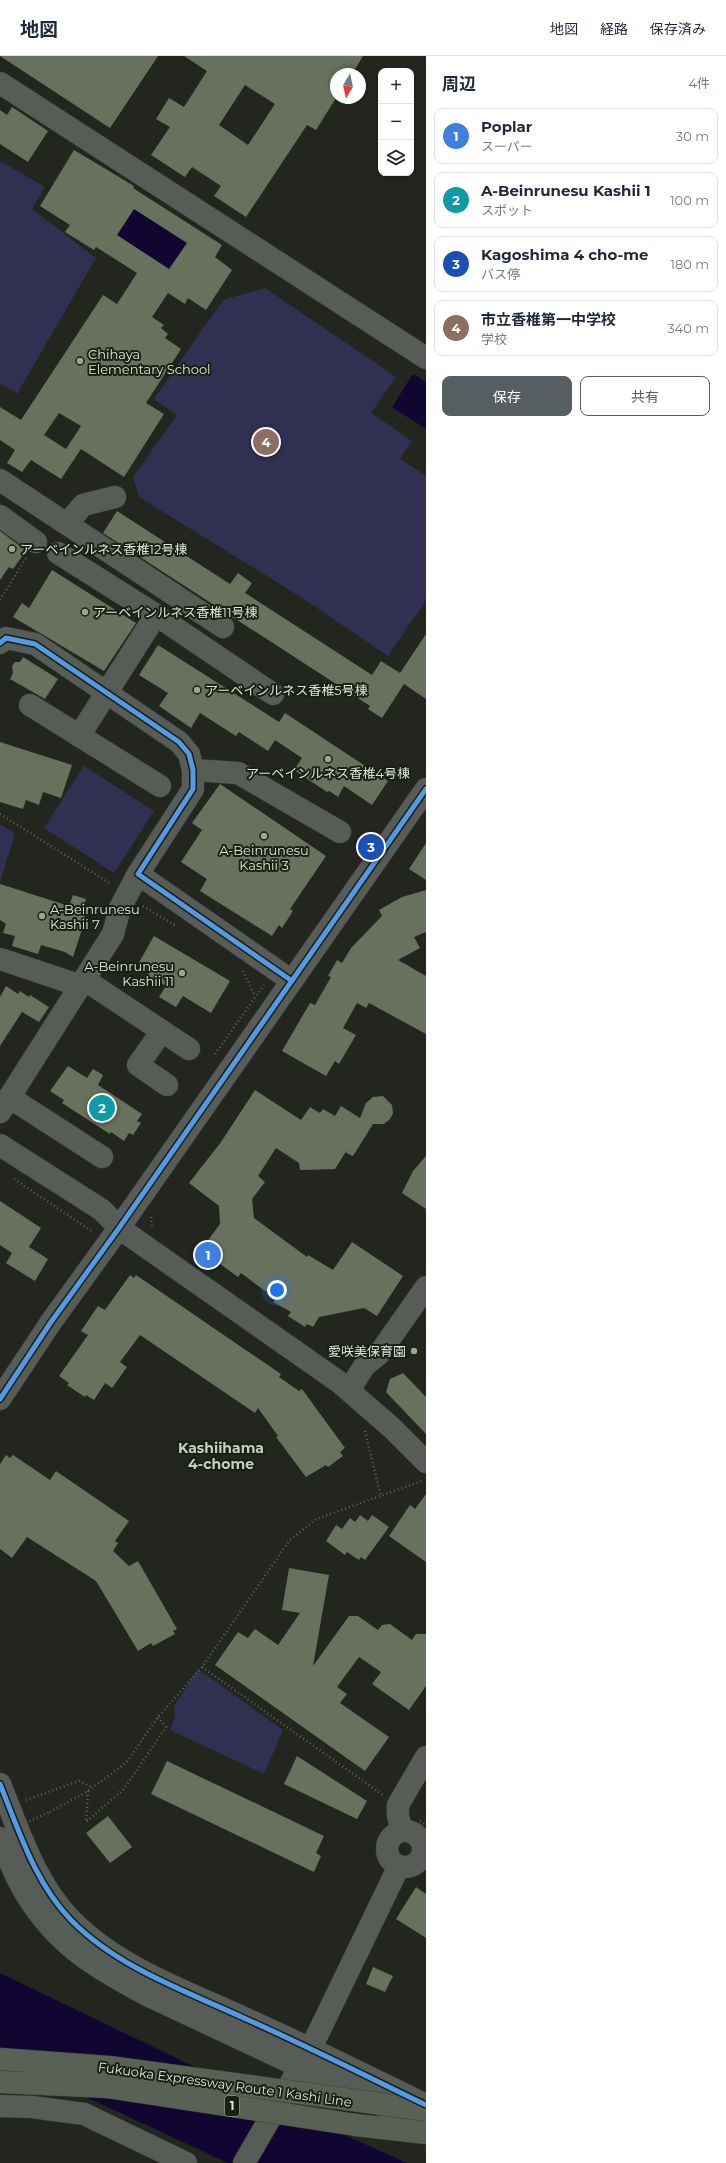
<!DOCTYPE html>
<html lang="ja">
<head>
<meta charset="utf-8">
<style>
	:root { --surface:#fff; --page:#f2f2f3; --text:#1f2937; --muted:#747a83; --line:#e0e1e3; --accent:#585f63 }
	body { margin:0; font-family:Montserrat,"Noto Sans JP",sans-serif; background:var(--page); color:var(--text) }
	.controls { position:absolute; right:12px; top:12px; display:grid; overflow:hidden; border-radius:8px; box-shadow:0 2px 6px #0003 }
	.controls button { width:36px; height:36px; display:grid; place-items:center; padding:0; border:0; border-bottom:1px solid var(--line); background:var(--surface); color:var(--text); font:20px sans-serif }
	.compass { position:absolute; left:330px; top:12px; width:36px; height:36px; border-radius:50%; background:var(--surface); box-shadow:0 2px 6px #0003; rotate:189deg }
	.you { position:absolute; left:277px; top:1234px; width:14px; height:14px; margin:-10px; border:3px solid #fff; border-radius:50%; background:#1a73e8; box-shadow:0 0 0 6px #1a73e833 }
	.badge { display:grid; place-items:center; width:26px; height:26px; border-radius:50%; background:var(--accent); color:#fff; font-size:13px; font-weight:700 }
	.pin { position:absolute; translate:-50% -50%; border:2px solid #fff; box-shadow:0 1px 4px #0006 }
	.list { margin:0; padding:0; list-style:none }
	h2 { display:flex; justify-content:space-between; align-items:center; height:52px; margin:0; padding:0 16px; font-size:17px }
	h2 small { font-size:13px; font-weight:400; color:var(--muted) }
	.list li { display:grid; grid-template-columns:26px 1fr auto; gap:12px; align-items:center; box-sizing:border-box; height:56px; margin:0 8px 8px; padding:0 8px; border:1px solid var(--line); border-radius:8px }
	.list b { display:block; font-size:15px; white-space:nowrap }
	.list p { margin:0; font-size:13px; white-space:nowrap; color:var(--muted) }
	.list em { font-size:13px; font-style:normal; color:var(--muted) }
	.actions { display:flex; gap:8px; padding:12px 16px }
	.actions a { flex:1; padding:9px 0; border:1px solid var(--accent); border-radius:8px; text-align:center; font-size:14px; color:var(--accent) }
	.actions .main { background:var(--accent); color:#fff }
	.icon { flex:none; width:22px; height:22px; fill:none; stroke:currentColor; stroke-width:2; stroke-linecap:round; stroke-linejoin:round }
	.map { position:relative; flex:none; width:426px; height:2107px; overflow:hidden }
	header { display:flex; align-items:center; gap:24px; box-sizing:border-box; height:56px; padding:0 20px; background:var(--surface); border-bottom:1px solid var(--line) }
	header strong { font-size:19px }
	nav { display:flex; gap:22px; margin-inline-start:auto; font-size:14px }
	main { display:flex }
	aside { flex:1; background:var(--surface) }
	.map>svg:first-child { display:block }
</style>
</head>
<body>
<header>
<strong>地図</strong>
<nav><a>地図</a><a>経路</a><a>保存済み</a></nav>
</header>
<main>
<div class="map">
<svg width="426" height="2107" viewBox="0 0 426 2107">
	<rect width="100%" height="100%" fill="#22261e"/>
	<path fill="#323052" d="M 0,105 L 45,131 L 32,153 L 96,202 L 17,338 L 0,327 Z
		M 265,232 L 396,321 L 371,357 L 412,385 L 400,403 L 426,420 L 426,544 L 388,600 L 304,543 L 139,441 L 133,421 L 177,359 L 154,343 L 223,244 Z
		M 84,710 L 154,755 L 114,817 L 44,772 Z
		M 0,768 L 15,778 L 0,826 Z
		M 198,1613 L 283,1674 L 264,1718 L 170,1674 L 175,1661 L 174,1650 Z"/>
	<path fill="#110532" d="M 134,153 L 187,187 L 169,213 L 117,179 Z
		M 413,318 L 426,326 L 426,373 L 392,351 Z
		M 0,1917 L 203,2015 L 407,2107 L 228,2107 L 0,2001 Z"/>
	<path fill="#67715e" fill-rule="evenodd" d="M 0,0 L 158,0 L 110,72 Z
		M 184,0 L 363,0 L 352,18 L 336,18 L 336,42 L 316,74 L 307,69 L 246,161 L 214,140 L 221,130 L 192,111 L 185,121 L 151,99 L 170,71 L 156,63 L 169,42 L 184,51 L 207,15 ZM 245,29 L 275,48 L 248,89 L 219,69 Z
		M 12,51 L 48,75 L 28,106 L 0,88 L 0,54 L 7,59 Z
		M 74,94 L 134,130 L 133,132 L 222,189 L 215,201 L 232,214 L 206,254 L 188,242 L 185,248 L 168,237 L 152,261 L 164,269 L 161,272 L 168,278 L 165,282 L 181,293 L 146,347 L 164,358 L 124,421 L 81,393 L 61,423 L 31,404 L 22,416 L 7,407 L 15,394 L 0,384 L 0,351 L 21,364 L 103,239 L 117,248 L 137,217 L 96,191 L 94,194 L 65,176 L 70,169 L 40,150 ZM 134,153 L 187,187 L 169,213 L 117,179 ZM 59,357 L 81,370 L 66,393 L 44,379 Z
		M 117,455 L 230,528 L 238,517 L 252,527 L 245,537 L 372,619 L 381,605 L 400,617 L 426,578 L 426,643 L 404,628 L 382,662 L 368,653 L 370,650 L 103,477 Z
		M 0,475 L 24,493 L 21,498 L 23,499 L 13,513 L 9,511 L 0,524 Z
		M 52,514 L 136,567 L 104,615 L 13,561 L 22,547 L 29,552 Z
		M 158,589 L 279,666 L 285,657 L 388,725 L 372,749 L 344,730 L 338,741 L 329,735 L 327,736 L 294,714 L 302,702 L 275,684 L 268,695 L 239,676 L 236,680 L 200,657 L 191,672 L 159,650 L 168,637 L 139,619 Z
		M 23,601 L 58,623 L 45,643 L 10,623 L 13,617 L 12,610 L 15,606 L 20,606 Z
		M 0,686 L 72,709 L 61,742 L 43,736 L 39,749 L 26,744 L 23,753 L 0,746 Z
		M 220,728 L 326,800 L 290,853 L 293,855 L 282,872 L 279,869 L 272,880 L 200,835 L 207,823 L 181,806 L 202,774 L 192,767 Z
		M 426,787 L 426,824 L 409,813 Z
		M 0,828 L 69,850 L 73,839 L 86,843 L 83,854 L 86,855 L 84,867 L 73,901 L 65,896 L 41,889 L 38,898 L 12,890 L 15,880 L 3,877 L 6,868 L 0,864 Z
		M 426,834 L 426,876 L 414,881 L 420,892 L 398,904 L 426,920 L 426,978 L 369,947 L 366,952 L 357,947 L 343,972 L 356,979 L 339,1008 L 335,1005 L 326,1020 L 282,995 L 310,947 L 315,949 L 331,921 L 328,920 L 337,904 L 342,907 L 351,892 L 382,860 L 379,854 L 402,841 Z
		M 154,880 L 230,925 L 211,957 L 183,940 L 176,951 L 159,941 L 166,930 L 147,919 L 150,915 L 138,908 Z
		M 6,930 L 18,938 L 20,935 L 29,941 L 30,939 L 49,951 L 39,966 L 22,956 L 0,990 L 0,941 Z
		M 68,1010 L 87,1022 L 93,1013 L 103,1019 L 98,1029 L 142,1058 L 137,1065 L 141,1067 L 133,1079 L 129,1077 L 124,1085 L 111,1076 L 110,1078 L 62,1047 L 64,1044 L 50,1035 Z
		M 255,1034 L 301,1064 L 310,1051 L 320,1057 L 323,1053 L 335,1060 L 341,1050 L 360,1062 L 366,1047 L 373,1041 L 383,1040 L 392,1049 L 393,1057 L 390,1063 L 384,1068 L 373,1068 L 353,1100 L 346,1097 L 347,1094 L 335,1113 L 300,1114 L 299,1107 L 276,1092 L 258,1120 L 265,1126 L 252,1143 L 254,1162 L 307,1201 L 308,1199 L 333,1214 L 352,1186 L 403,1220 L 377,1260 L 364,1252 L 319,1261 L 313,1271 L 307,1268 L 305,1271 L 288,1260 L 291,1256 L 273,1246 L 276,1243 L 241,1217 L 238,1221 L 201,1194 L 220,1168 L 219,1150 L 189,1127 L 221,1086 Z
		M 426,1100 L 426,1153 L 402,1137 L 413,1115 Z
		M 0,1145 L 41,1172 L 29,1191 L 48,1203 L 35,1225 L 6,1207 L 12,1197 L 0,1189 Z
		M 130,1219 L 134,1222 L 136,1219 L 281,1318 L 279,1321 L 299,1335 L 302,1333 L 345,1392 L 340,1396 L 343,1400 L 328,1411 L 326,1409 L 306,1421 L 276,1381 L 278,1380 L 258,1352 L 255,1357 L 140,1279 L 120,1306 L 127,1311 L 112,1332 L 105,1327 L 94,1344 L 86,1339 L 85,1341 L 67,1329 L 69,1327 L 59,1320 L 88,1279 L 81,1275 L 98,1250 L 105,1254 Z
		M 403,1317 L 426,1341 L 426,1378 L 386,1336 L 390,1323 Z
		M 6,1399 L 10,1402 L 13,1399 L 50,1424 L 56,1415 L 129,1465 L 115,1485 L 118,1487 L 113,1495 L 129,1510 L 138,1505 L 177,1573 L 173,1575 L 175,1578 L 153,1590 L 151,1587 L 138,1595 L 96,1525 L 27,1481 L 12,1502 L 0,1493 L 0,1408 Z
		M 426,1438 L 426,1506 L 389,1480 L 410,1449 L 415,1453 Z
		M 360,1459 L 368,1465 L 372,1459 L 389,1471 L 365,1504 L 361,1501 L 359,1504 L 347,1496 L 345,1499 L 326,1485 L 336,1469 L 342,1473 L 350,1462 L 355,1466 Z
		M 289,1512 L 329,1519 L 313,1610 L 349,1560 L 358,1560 L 378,1574 L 382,1569 L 390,1568 L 412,1584 L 416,1578 L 426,1578 L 426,1630 L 409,1654 L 372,1628 L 381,1616 L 359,1601 L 337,1631 L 347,1638 L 340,1647 L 389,1681 L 365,1715 L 215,1609 L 238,1576 L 248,1582 L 255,1573 L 278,1589 L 300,1557 L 282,1554 Z
		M 297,1700 L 367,1745 L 357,1763 L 284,1728 Z
		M 167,1705 L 324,1780 L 316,1797 L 321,1800 L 314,1816 L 151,1738 Z
		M 108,1760 L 132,1791 L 110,1807 L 86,1777 Z
		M 416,1831 L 426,1838 L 426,1882 L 396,1863 Z
		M 373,1911 L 393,1920 L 385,1936 L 366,1928 Z"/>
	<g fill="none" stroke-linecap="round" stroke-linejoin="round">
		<g stroke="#3e423b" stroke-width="23">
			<path id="minor" d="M 0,27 L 426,302
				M 0,424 L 223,571
				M 0,460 L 36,486
				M 67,468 L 83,449 L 115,441
				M 58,497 L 156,559 L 273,638
				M 0,587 L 6,582 L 35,588 L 179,686 L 189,698 L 193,714 L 193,733 L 138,818 L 120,852 L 113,878 L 0,1056
				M 30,649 L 160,730
				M 79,680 L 156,559
				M 193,714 L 238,717 L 340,776
				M 138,818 L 292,925
				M 0,903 L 81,930
				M 85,924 L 189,993
				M 162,975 L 138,1009 L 167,1029
				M 9,1041 L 102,1101
				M 0,1089 L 102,1154 L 119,1172 L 339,1326 L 392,1372 L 426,1406
				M 349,1334 L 365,1309 L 379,1298 L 426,1231
				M 0,1343 L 51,1266 L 119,1172 L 426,733
				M 0,1728 C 19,1775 35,1827 71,1864 C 118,1912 186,1935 246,1963 C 307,1990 366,2020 426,2049
				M387 1793a18 18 0 1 1 36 0a18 18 0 1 1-36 0Z
				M 402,1775 L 398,1760 L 398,1749 L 426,1701
				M 0,1782 C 8,1801 15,1821 26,1838 C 57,1889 96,1912 147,1939 L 426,2070
				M 0,2050 L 32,2051 L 84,2058 L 186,2107
				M 244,2107 L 311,1992 L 399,1810"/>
		</g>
		<g stroke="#3e423b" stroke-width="23">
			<path id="highway" d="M 0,2003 L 109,2011
				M 0,2026 L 107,2031
				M 356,2069 L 426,2077"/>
		</g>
		<path stroke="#5e615b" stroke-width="2.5" stroke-dasharray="1 3" stroke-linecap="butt" d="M 0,544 L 26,502
			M 0,758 L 111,828
			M 143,850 L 176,870
			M 243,915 L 255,940
			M 215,998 L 264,929
			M 14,1123 L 93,1176
			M 151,1161 L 152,1172
			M 335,1299 L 350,1297
			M 365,1375 L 381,1441
			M 202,1611 L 383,1739
			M 88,1735 L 86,1766 L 124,1733 L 166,1671 L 158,1661
			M 26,1744 L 79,1725 L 93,1732
			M 50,1756 L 88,1735 L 126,1707 L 158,1661 L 202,1611 L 289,1485 L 316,1463 L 422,1425
			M 420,1765 L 426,1769"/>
		<use href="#minor" stroke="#585c56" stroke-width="22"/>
		<use href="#highway" stroke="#596155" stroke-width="22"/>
		<g stroke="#3e423b" stroke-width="23" stroke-linecap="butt">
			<path id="highway-bridge" d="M 109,2011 L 426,2054
				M 107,2031 L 356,2069"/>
		</g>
		<path stroke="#5e615b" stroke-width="2.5" stroke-dasharray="1 3" stroke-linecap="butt" d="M 0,1778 L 50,1756"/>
		<use href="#highway-bridge" stroke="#596155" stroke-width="22"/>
		<g stroke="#182012" stroke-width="8">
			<path id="cycleway" d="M 0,587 L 6,582 L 35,588 L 179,686 L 189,698 L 193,714 L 193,733 L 138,818 L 292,925
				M 0,1343 L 51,1266 L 119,1172 L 426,733
				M 0,1728 C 19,1775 35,1827 71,1864 C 118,1912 186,1935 246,1963 C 307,1990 366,2020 426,2049"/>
		</g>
		<use href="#cycleway" stroke="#5399e6" stroke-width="5"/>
	</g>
	<g fill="#9da299" stroke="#182012" stroke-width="1.5">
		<circle cx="80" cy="305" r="4"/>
		<circle cx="12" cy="493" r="4"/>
		<circle cx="85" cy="556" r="4"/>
		<circle cx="197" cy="634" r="4"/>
		<circle cx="328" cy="703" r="4"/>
		<circle cx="264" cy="780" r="4"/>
		<circle cx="42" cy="860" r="4"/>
		<circle cx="182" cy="917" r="4"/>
		<circle cx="414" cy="1295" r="4"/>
	</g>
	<g text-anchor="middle" stroke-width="4" stroke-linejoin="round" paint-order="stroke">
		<rect fill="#182012" stroke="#a3a99f" stroke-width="1" x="225" y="2040" width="14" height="20" rx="3"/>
		<g font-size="12" font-weight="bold" fill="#dfe4db">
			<text x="232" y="2054">1</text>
		</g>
		<g font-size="13" fill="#dfe4db" stroke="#182012" text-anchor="start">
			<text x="88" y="303">Chihaya<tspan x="88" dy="15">Elementary School</tspan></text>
			<text x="20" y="498">アーベインルネス香椎12号棟</text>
			<text x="93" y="561">アーベインルネス香椎11号棟</text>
			<text x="205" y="639">アーベインルネス香椎5号棟</text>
			<text x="328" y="722" text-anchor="middle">アーベインルネス香椎4号棟</text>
			<text x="264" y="799" text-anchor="middle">A-Beinrunesu<tspan x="264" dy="15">Kashii 3</tspan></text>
			<text x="50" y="858">A-Beinrunesu<tspan x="50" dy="15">Kashii 7</tspan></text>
			<text x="174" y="915" text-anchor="end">A-Beinrunesu<tspan x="174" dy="15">Kashii 11</tspan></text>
			<text x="406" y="1300" text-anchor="end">愛咲美保育園</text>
		</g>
		<g font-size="13" fill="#dfe4db" stroke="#182012">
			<text transform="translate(225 2028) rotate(8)" y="5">Fukuoka Expressway Route 1 Kashi Line</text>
		</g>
		<g font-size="14" font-weight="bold" fill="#c4cfbc" stroke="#182012">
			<text x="221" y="1397">Kashiihama<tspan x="221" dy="16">4-chome</tspan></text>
		</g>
	</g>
</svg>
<div class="controls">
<button>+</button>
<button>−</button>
<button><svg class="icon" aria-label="layers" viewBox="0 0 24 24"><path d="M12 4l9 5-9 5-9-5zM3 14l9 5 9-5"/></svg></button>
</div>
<svg class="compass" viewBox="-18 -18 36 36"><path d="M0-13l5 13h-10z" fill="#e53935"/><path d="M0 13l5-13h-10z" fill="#747a83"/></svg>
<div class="you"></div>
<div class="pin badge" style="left:208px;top:1199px;background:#3f7fe0">1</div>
<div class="pin badge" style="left:102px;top:1052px;background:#0f9aa8">2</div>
<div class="pin badge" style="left:371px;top:791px;background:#1a4fb4">3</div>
<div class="pin badge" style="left:266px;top:386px;background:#8d6e63">4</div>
</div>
<aside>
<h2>周辺<small>4件</small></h2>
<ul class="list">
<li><span class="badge" style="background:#3f7fe0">1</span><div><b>Poplar</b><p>スーパー</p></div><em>30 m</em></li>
<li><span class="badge" style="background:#0f9aa8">2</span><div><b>A-Beinrunesu Kashii 1</b><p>スポット</p></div><em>100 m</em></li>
<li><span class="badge" style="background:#1a4fb4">3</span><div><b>Kagoshima 4 cho-me</b><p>バス停</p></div><em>180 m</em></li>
<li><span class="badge" style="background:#8d6e63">4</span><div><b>市立香椎第一中学校</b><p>学校</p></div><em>340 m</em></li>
</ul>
<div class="actions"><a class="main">保存</a><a>共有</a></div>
</aside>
</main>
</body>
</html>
